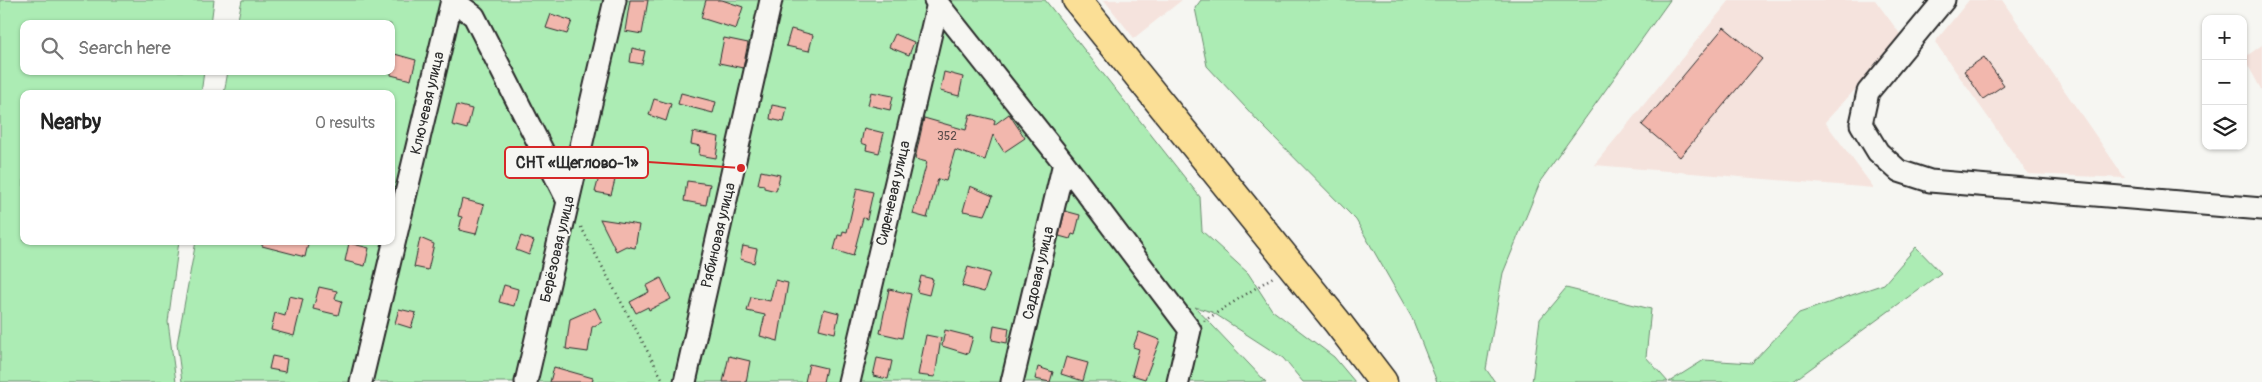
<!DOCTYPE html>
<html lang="en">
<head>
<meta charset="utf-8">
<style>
	:root { --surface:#fff; --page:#f2f2f2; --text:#222; --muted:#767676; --line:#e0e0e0 }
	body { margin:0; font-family:Pangolin,sans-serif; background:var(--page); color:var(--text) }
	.controls { position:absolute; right:15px; top:15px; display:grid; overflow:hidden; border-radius:10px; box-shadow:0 1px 4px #0004 }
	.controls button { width:45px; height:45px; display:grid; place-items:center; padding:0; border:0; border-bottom:1px solid var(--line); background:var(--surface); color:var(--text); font:25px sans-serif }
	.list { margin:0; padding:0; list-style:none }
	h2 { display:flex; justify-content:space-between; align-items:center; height:65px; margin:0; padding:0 20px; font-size:21px }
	h2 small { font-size:16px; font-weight:400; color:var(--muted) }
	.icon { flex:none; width:28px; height:28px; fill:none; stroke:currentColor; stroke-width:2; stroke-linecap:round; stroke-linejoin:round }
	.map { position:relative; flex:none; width:2262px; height:382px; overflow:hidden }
	.search { position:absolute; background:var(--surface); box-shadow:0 1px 4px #0004; left:20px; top:20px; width:375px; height:55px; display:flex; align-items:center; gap:12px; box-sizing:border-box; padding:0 18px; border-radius:10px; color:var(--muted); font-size:19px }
	.panel { position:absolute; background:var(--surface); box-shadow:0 1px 4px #0004; left:20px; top:90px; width:375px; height:155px; border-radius:10px }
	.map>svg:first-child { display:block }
</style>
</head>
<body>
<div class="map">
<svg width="2262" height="382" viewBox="0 0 2262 382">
	<rect width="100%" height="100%" fill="#f6f6f2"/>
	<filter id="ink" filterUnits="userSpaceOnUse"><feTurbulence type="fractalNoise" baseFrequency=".02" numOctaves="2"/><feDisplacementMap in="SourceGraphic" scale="10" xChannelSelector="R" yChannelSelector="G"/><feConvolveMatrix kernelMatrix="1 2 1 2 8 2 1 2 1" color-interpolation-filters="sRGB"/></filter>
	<g filter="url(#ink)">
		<path fill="#f5e3dd" d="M 1104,0 L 1182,0 L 1134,38 Z
			M 1730,0 L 1875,0 L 1903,38 L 1825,122 L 1874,188 L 1594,165 Z
			M 1969,0 L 2002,0 L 2125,178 L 2028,174 L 1935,42 Z
			M 2262,45 L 2262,91 L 2244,58 Z"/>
		<path fill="#acecb4" stroke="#6c8c70" d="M 0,0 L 214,0 L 211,24 L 24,24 L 24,71 L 204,71 L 201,94 L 24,94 L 24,241 L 179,241 L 168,322 L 176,382 L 0,382 Z
			M 242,0 L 1045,0 L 1200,197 L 1202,231 L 1248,273 L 1272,310 L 1334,357 L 1355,382 L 1303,382 L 1283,358 L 1212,312 L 1195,307 L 1266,382 L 182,382 L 177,344 L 196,241 L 391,241 L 391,94 L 224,94 L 228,71 L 391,71 L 391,24 L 237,24 Z
			M 1201,0 L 1670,0 L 1541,180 L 1503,273 L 1486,369 L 1495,382 L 1437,382 L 1412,318 L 1356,220 L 1259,122 L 1207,66 L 1195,8 Z
			M 1916,247 L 1941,273 L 1792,382 L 1669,382 L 1704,360 L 1752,363 L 1799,313 L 1884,284 Z
			M 1566,288 L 1651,309 L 1646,357 L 1668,382 L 1532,382 L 1540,319 Z"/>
		<path fill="#f2b7ad" stroke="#2b2b2b" d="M 630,0 L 648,0 L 642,34 L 625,31 Z
			M 706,0 L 722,0 L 743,7 L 736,29 L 701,18 Z
			M 551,14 L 572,21 L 567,34 L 546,28 Z
			M 1724,27 L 1762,59 L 1680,157 L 1642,125 Z
			M 791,29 L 813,35 L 809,51 L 786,46 Z
			M 895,34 L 914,42 L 909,55 L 889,47 Z
			M 724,38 L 748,43 L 743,68 L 719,63 Z
			M 632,48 L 645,51 L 642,64 L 630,62 Z
			M 391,53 L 416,60 L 411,80 L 391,75 Z
			M 1984,57 L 2004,85 L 1983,99 L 1964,71 Z
			M 944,72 L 963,77 L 959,96 L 940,91 Z
			M 871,92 L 893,96 L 890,110 L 868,105 Z
			M 681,93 L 716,102 L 713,113 L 678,104 Z
			M 654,99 L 671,104 L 666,121 L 649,115 Z
			M 457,105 L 472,109 L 467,129 L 452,125 Z
			M 772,105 L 787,108 L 784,122 L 770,119 Z
			M 970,114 L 995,120 L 994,125 L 1009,114 L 1025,138 L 1004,152 L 993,135 L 985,160 L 955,150 L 946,181 L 938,179 L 927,218 L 913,214 L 927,162 L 915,159 L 924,118 L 966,130 Z
			M 864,128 L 884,133 L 879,153 L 866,150 L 867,145 L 861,143 Z
			M 693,132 L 719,137 L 716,158 L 699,155 L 700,146 L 691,144 Z
			M 761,171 L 780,175 L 776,191 L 764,188 L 764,185 L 758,184 Z
			M 599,177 L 615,180 L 611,195 L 595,192 Z
			M 687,181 L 710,184 L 706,205 L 684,201 Z
			M 970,186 L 993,196 L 985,215 L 963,211 Z
			M 857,188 L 873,192 L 867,219 L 863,218 L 853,256 L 834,250 L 838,235 L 842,236 L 843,231 L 847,232 Z
			M 462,199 L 484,205 L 476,234 L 459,230 L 462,217 L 458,216 Z
			M 1065,211 L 1080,215 L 1075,235 L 1072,234 L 1070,239 L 1059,236 Z
			M 600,219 L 639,225 L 635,248 L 626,246 L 616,251 Z
			M 521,236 L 534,241 L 529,255 L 516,250 Z
			M 420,238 L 434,244 L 428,270 L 414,267 Z
			M 262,241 L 296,241 L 308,244 L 305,257 L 262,246 Z
			M 349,243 L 369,248 L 365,266 L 345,261 Z
			M 743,246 L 757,249 L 754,263 L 740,259 Z
			M 968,267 L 990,273 L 984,292 L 962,286 Z
			M 921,276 L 933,279 L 929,295 L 917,292 Z
			M 661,278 L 671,299 L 649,310 L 648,307 L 636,313 L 630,302 L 649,292 L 646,286 Z
			M 775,280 L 788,283 L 778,341 L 760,336 L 765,315 L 747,311 L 751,297 L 770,301 Z
			M 504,285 L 518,289 L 514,306 L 499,302 Z
			M 319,287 L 337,291 L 335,299 L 342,301 L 338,315 L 313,309 Z
			M 889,289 L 911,294 L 902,338 L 880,333 Z
			M 289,296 L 303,299 L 294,336 L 271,330 L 275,313 L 285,316 Z
			M 595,308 L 602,322 L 592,327 L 588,352 L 566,349 L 570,319 Z
			M 399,309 L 416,313 L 411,328 L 395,323 Z
			M 824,309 L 839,313 L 835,333 L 819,329 Z
			M 994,325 L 1009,328 L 1007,343 L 992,340 Z
			M 945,330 L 973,337 L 968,354 L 942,346 Z
			M 1139,332 L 1160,340 L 1145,379 L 1132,375 L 1139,349 L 1133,347 Z
			M 926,335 L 941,338 L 935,377 L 918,375 Z
			M 272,356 L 287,359 L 285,372 L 269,369 Z
			M 729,356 L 750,361 L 746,382 L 723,382 Z
			M 1066,357 L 1088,363 L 1083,381 L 1061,374 Z
			M 877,358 L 892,361 L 888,379 L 873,376 Z
			M 809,364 L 826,368 L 823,382 L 805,382 Z
			M 554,367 L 593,378 L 592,382 L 550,382 Z
			M 1038,367 L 1053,372 L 1050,382 L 1035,379 Z"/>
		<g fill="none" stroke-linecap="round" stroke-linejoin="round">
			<g stroke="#2b2b2b" stroke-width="25">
				<path id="minor" d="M 452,0 L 474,16 L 568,201
					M 935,0 L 1064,163 L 1190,330 L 1178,382
					M 1944,0 L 1868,92 L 1861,124 L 1878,152 L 1899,171 L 1930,181 L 2262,209
					M 361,382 L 452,0
					M 526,382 L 615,0
					M 685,382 L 771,0
					M 849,382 L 938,3
					M 1012,382 L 1064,163"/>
			</g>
			<g stroke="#2b2b2b" stroke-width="31">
				<path id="major" d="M 1077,0 L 1338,323 L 1383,382"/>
			</g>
			<path stroke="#2b2b2b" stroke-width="2.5" stroke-dasharray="1 4" stroke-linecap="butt" d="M 581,227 L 664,382
				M 1204,321 L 1273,277"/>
			<use href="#minor" stroke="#f6f6f2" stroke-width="21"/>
			<use href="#major" stroke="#fbdf96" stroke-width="28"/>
		</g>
	</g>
	<g text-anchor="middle" stroke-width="4" stroke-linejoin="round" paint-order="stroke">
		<g font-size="12" fill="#5d4e4c">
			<text x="947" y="140">352</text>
		</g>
		<g font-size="15" fill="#2b2b2b" stroke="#f6f6f2">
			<text transform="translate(427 103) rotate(-77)" y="5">Ключевая улица</text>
			<text transform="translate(893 193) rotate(-77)" y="5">Сиреневая улица</text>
			<text transform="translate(718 235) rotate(-77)" y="5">Рябиновая улица</text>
			<text transform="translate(557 249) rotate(-77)" y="5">Берёзовая улица</text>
			<text transform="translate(1038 273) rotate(-77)" y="5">Садовая улица</text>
		</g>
	</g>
	<path fill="none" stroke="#d62828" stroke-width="2" d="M741 168L648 162"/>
	<circle fill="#d62828" stroke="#f6f6f2" stroke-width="2" cx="741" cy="168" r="5"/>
	<rect fill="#f6f6f2" stroke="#d62828" stroke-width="2" x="505" y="147" width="143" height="31" rx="5"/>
	<g font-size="16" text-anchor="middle" font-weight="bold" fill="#2b2b2b">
		<text x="577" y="168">СНТ «Щеглово-1»</text>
	</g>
</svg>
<div class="controls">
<button>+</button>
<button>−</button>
<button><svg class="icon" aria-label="layers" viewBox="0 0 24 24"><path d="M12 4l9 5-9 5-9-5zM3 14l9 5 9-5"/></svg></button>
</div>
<div class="search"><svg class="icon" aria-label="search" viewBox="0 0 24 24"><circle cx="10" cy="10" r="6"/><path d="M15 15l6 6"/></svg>Search here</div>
<section class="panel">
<h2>Nearby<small>0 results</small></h2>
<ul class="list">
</ul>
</section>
</div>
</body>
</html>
